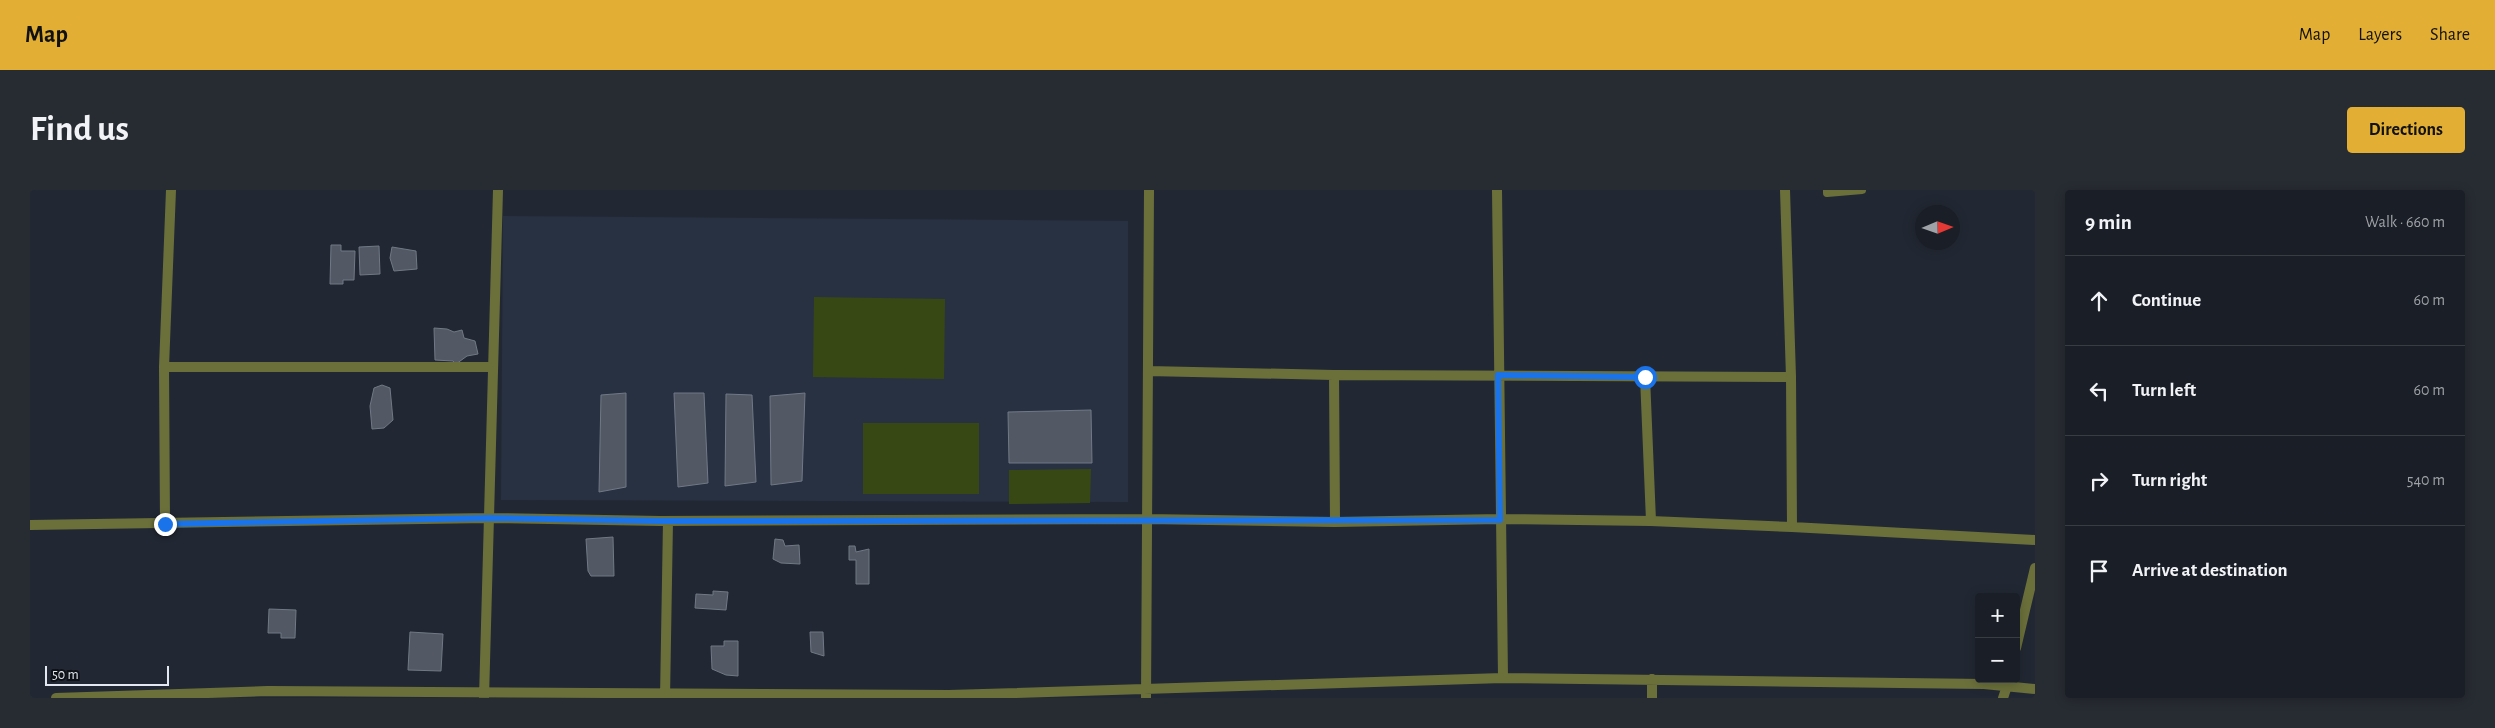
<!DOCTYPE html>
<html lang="en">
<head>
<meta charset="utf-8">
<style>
	:root { --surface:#1a1e26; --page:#272b32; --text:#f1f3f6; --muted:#9fa2a7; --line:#383c43; --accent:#e2af34 }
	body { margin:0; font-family:"Alegreya Sans",sans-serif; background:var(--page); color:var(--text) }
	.controls { position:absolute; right:15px; bottom:15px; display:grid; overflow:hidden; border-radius:5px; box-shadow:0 2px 12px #0003 }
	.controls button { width:45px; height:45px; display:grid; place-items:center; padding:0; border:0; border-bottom:1px solid var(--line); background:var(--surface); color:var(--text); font:25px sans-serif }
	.compass { position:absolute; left:1885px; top:15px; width:45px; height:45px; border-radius:50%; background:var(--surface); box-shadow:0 2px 12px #0003; rotate:88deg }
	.scale { position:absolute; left:15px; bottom:12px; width:124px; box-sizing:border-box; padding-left:5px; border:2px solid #e3e7ef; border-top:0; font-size:14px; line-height:18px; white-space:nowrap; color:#e3e7ef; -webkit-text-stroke:4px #0e1115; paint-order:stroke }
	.stop { position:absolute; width:15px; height:15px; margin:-11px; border:4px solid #1a73e8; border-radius:50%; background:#fff }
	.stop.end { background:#1a73e8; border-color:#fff; box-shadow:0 1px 5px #0008 }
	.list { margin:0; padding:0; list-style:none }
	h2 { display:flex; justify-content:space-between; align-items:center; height:65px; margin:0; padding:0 20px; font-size:21px }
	h2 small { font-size:16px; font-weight:400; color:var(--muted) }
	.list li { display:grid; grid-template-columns:32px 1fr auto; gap:15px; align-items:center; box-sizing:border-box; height:90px; padding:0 20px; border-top:1px solid var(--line) }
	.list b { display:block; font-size:19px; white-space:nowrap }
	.list em { font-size:16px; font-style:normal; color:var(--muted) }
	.icon { flex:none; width:28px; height:28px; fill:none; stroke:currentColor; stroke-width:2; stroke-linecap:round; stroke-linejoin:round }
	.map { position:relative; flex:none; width:2005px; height:508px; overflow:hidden; border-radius:5px }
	header { display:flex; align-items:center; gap:30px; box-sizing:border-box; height:70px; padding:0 25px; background:var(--accent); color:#111 }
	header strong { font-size:24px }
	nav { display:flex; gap:28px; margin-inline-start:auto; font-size:18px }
	.intro { display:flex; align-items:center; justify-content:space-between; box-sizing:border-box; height:120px; padding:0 30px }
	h1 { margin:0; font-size:35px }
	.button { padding:12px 22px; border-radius:5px; background:var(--accent); color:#111; font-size:18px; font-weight:700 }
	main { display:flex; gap:30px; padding:0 30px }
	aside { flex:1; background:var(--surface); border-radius:5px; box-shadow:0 2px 12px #0003 }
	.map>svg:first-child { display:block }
</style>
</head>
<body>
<header>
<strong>Map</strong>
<nav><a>Map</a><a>Layers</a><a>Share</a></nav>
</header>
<div class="intro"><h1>Find us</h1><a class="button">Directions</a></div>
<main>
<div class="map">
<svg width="2005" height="508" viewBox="0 0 2005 508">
	<rect width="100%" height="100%" fill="#222833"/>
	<path fill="#283141" d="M 473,26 L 1098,31 L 1098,312 L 471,310 Z"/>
	<path fill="#384815" d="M 784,107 L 915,109 L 914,189 L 783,187 Z
		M 833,233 L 949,233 L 949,304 L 833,304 Z
		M 1061,279 L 1060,313 L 979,314 L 979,280 Z"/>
	<path fill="#525965" stroke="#717986" d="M 301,55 L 311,55 L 311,61 L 325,61 L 324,90 L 313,90 L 313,94 L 300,94 Z
		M 349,56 L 350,84 L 330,85 L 329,57 Z
		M 362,57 L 386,61 L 387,79 L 364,81 L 360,68 Z
		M 404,138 L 417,139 L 424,142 L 432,140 L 434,148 L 445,151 L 448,164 L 437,166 L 426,174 L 423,171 L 405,170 Z
		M 352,195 L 360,198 L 363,230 L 354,238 L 342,239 L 340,216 L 344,198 Z
		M 596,203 L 596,297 L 569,302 L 571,205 Z
		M 644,203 L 674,203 L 678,293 L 648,297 Z
		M 775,203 L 772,291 L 741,295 L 740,206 Z
		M 696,204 L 722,205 L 726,292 L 695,296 Z
		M 1061,220 L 1062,273 L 979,273 L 978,222 Z
		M 583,347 L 584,386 L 561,386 L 558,381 L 556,349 Z
		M 745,349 L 753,350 L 755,356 L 769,355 L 770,374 L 751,373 L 743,369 Z
		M 819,356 L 825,356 L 826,362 L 839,359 L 839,394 L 826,394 L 826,370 L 819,370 Z
		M 683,401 L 698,402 L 696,420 L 665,418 L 666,404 L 683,405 Z
		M 239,419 L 266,420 L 265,448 L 251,448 L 251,443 L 238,443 Z
		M 380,442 L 413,444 L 411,481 L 378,480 Z
		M 780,442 L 793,442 L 794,466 L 781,462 Z
		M 694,451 L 708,451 L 708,486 L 696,485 L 682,479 L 681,456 L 694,456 Z"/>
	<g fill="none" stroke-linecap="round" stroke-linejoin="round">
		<path stroke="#6b703b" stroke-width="8" d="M 1797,0 L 1797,3 L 1832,0"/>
		<path stroke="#6b703b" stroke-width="10" d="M 1467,0 L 1473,488
			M 134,177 L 463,177
			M 1118,181 L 1304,185 L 1761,187
			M 1304,185 L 1305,332
			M 1615,187 L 1621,331
			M 135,334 L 134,177 L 141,0
			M 0,335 L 459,328 L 630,331 L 1117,329 L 1305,332 L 1470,329 L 1621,331 L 1762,337 L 1761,187 L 1755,0
			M 1762,337 L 2005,350
			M 1986,458 L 2005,378
			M 1622,489 L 1622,508
			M 26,508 L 238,501 L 919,505 L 1473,488 L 1954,494 L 2005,499
			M 454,508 L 468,0
			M 635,508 L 638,331
			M 1116,508 L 1119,0
			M 1973,508 L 1979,490"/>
	</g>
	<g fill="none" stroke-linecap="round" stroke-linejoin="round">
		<path stroke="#1a73e8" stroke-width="6" d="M 135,334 L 459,328 L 630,331 L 1470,330 L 1468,185 L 1615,187"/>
	</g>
</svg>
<div class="controls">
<button>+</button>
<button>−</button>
</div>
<svg class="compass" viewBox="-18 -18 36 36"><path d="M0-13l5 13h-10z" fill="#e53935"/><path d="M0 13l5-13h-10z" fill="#9fa2a7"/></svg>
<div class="scale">50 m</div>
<div class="stop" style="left:1615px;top:187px"></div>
<div class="stop end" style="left:135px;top:334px"></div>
</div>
<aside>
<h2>9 min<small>Walk · 660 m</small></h2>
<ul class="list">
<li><svg class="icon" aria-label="ahead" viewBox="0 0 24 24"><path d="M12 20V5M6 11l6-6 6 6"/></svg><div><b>Continue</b></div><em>60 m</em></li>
<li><svg class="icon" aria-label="left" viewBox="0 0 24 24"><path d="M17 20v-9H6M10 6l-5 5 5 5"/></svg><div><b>Turn left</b></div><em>60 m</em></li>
<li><svg class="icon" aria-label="right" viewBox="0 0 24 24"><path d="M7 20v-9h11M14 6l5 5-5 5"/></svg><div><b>Turn right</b></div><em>540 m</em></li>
<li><svg class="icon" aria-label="arrive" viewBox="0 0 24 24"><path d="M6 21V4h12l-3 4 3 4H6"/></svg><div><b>Arrive at destination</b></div></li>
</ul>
</aside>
</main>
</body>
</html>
